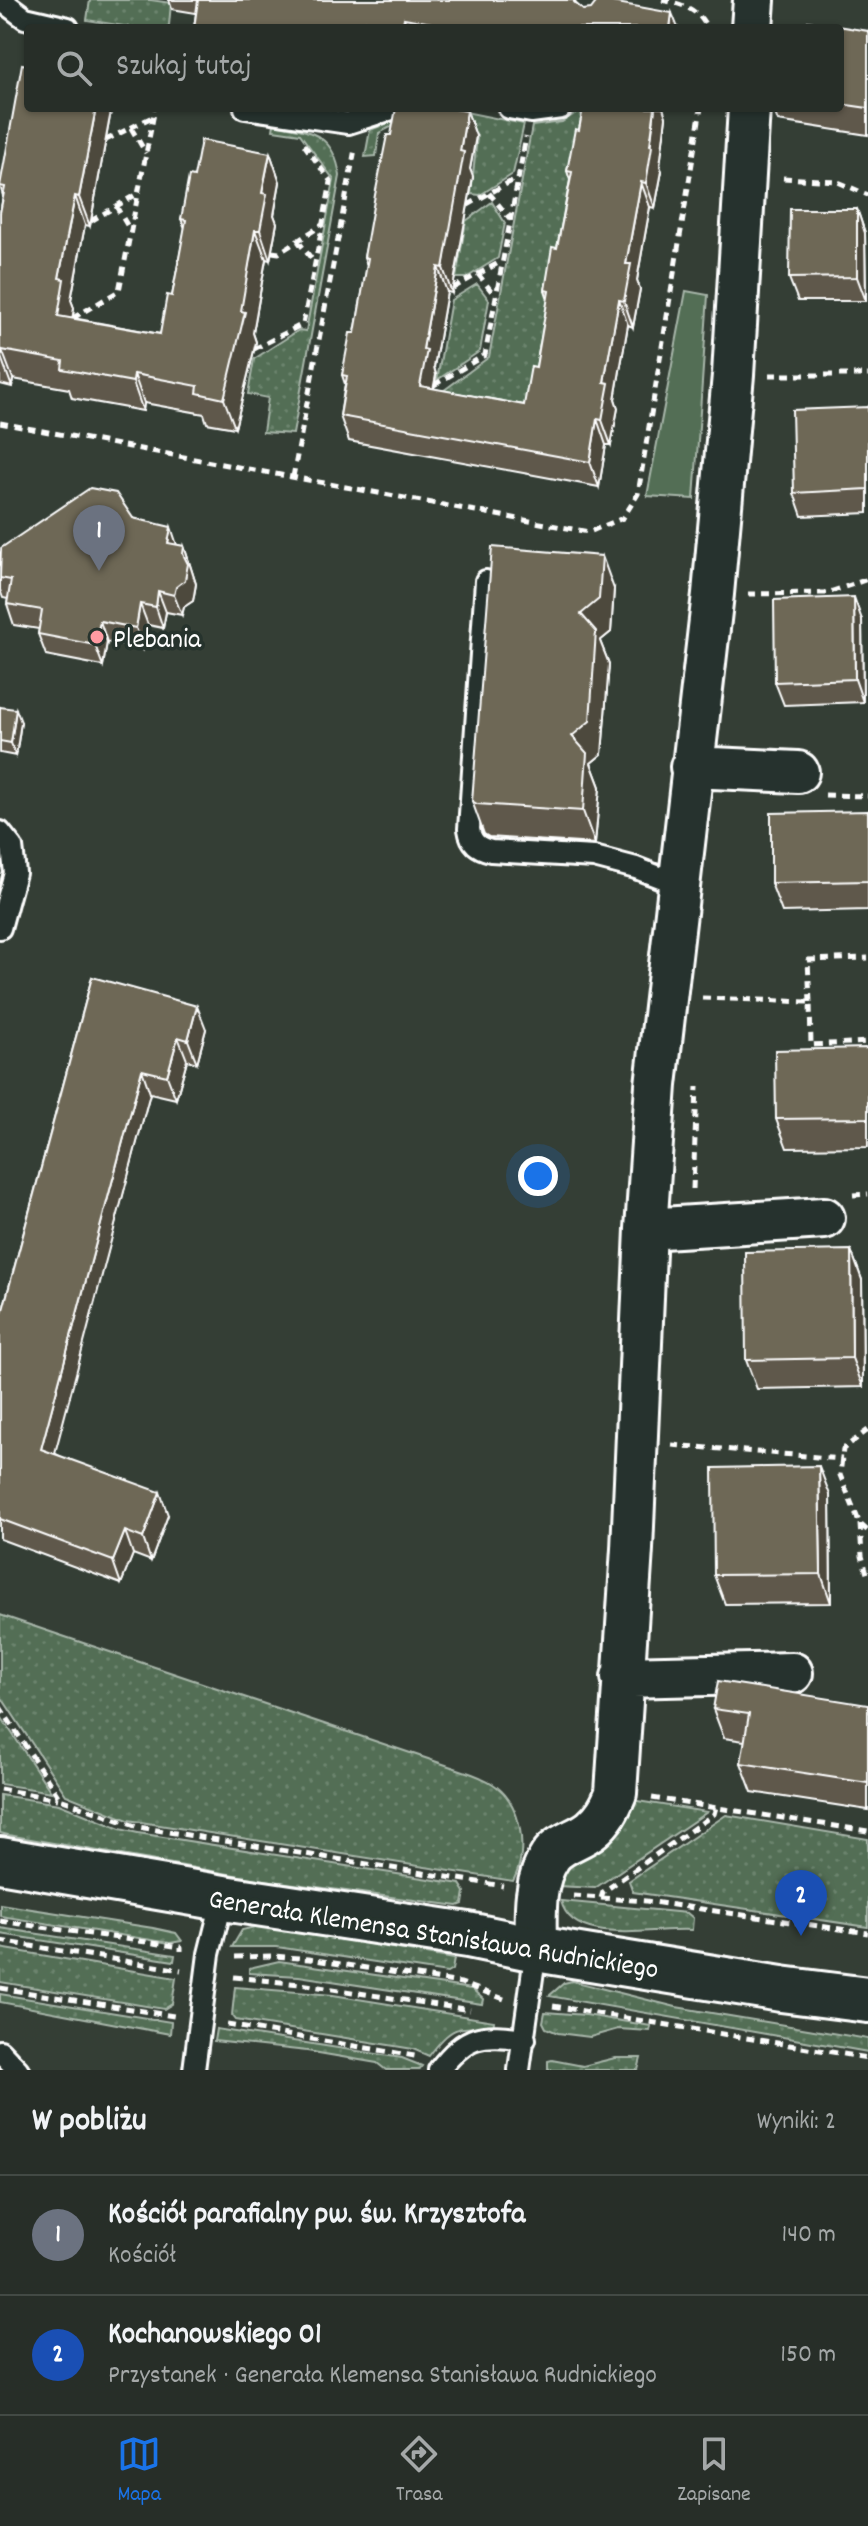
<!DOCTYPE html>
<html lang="pl">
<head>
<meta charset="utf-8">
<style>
	:root { --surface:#272e28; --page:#333a34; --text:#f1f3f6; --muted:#a4a8a8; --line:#434a45; --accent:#1a73e8 }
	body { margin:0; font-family:Dekko,sans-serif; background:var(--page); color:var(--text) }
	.you { position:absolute; left:538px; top:1176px; width:28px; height:28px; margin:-20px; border:6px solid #fff; border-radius:50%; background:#1a73e8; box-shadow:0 0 0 12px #1a73e833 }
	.badge { display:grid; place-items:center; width:52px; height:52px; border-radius:50%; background:var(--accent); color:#fff; font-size:26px; font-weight:700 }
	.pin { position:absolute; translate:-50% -66px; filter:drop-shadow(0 2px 4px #0008) }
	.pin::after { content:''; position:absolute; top:42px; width:28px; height:24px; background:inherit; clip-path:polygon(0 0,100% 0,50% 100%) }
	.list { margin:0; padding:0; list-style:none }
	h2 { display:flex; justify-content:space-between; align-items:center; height:104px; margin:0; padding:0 32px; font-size:34px }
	h2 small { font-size:26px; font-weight:400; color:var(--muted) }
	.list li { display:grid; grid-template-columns:52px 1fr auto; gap:24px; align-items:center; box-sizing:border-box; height:120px; padding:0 32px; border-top:2px solid var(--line) }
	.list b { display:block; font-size:30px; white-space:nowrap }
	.list p { margin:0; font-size:26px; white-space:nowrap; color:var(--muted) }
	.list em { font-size:26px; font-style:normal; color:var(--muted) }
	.icon { flex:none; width:44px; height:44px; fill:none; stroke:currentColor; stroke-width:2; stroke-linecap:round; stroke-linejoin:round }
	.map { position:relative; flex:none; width:868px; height:2070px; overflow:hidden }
	.search { position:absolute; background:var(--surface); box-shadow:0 2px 6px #0004; left:24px; right:24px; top:24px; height:88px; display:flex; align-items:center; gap:20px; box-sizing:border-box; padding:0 28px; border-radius:8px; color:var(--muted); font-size:30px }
	.sheet { height:344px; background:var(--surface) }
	nav { display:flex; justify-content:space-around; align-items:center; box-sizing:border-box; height:112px; border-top:2px solid var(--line); background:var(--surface); font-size:22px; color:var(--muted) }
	nav a { display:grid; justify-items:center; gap:4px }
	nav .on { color:var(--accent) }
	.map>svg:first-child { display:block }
</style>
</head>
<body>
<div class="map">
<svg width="868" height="2070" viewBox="0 0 868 2070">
	<defs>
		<pattern id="grass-dots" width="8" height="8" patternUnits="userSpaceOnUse" patternTransform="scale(2)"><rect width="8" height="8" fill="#526e55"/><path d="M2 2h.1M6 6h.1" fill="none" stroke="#6c846e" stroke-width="1.8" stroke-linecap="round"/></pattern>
	</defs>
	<rect width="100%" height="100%" fill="#343e35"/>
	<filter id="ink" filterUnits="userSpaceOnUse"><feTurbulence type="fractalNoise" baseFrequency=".0125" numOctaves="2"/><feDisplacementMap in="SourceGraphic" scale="16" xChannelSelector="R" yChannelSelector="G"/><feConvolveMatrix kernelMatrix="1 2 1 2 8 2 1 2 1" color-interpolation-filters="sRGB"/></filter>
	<g filter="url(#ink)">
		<path fill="url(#grass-dots)" stroke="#a8b6aa" stroke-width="2" d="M 90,0 L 151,0 L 171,3 L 169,25 L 165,28 L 136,28 L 87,20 Z
			M 446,108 L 524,124 L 513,174 L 480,195 L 471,194 L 477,136 L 400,122 L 379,133 L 376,156 L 365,157 L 370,130 L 417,112 Z
			M 584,108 L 531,427 L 439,394 L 489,357 L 532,126 L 562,122 Z
			M 274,124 C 310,131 334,133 340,176 L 293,434 L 263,432 L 268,398 L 248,394 L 254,359 L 299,330 L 306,331 L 334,180 L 300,134 L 273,130 Z
			M 492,202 L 505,223 L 498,258 L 466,278 L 456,278 L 466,221 Z
			M 477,284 L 489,300 L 480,351 L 437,380 L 451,300 Z
			M 0,1615 L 446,1765 C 462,1771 480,1775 493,1784 C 522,1803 529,1852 513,1881 L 128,1820 L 66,1795 L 0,1695 Z
			M 0,1715 L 51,1792 L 0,1784 Z
			M 0,1795 L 59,1804 L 120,1829 L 138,1833 L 460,1884 L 465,1892 L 463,1904 L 458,1906 L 257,1879 L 8,1835 L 0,1833 Z
			M 631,1800 L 707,1812 L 595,1888 L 558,1886 L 564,1865 Z
			M 726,1815 L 868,1839 L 868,1927 L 633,1892 L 629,1881 Z
			M 561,1901 L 687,1913 L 693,1918 L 692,1930 C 655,1927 573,1948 561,1901 Z
			M 0,1904 L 153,1928 L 176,1933 L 182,1941 L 170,1943 L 0,1916 Z
			M 263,1925 L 454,1959 L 452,1970 L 447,1973 L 277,1947 L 232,1947 L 242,1930 Z
			M 0,1928 L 175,1955 L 174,1961 L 0,1934 Z
			M 0,1948 L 176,1978 L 172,2004 L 164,2009 L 0,1982 Z
			M 279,1961 L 472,1989 L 483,1999 L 482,2004 L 299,1976 L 249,1973 L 249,1968 Z
			M 572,1981 L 676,2007 L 868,2039 L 868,2052 L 549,1996 L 564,1983 Z
			M 235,1987 L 333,1995 L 494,2021 L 493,2030 C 457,2024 451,2027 429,2056 L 413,2049 L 236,2020 L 232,2015 Z
			M 0,1994 L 171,2022 L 170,2034 L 0,2002 Z
			M 545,2012 L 586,2015 L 651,2026 L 650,2031 L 618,2029 L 590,2037 L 558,2033 L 546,2028 L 543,2022 Z
			M 216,2029 L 402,2058 L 422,2066 L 419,2070 L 386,2070 L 377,2063 L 307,2051 L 214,2041 Z
			M 615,2058 L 641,2058 L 638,2070 L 548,2070 L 548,2061 L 552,2060 L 583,2066 Z"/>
		<path fill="#526e55" stroke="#a8b6aa" stroke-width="2" d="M 686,291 L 708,295 L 694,499 L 647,496 Z"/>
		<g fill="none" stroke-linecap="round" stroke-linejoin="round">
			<g stroke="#fff" stroke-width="26">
				<path id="service" d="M 1,0 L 25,18 L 68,28
					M 245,108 L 348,123 L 395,108
					M 509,108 L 531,112 L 561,108
					M 486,581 L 469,829 C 471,843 478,848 491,851 L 594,857 L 636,868 L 680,885
					M 0,832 L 12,847 L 15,873 L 0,928
					M 0,2051 L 18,2070
					M 194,2070 L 209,1954 L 223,1898
					M 439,2070 C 467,2034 481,2033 525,2039
					M 519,2070 L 536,1949"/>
			</g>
			<g stroke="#fff" stroke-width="46">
				<path id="minor" d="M 752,28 L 754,0
					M 691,767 L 798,772
					M 646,1229 L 824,1218
					M 622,1677 L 792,1673
					M 536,1949 C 536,1920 532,1883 550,1857 C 559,1843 579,1840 592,1829 C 604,1819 610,1808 616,1793 L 632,1549 L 646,1229 L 656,1085 L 713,594 L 733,375 L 749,108"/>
			</g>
			<g stroke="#fff" stroke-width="50">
				<path id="tertiary" d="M 0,1860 L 223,1898 L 468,1935 L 536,1949 L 781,1989 L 868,2000"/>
			</g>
			<path stroke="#fff" stroke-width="5" stroke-dasharray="8 6" stroke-linecap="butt" d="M 662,0 C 681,4 698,8 707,28
				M 131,128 L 146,153
				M 106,140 L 152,117
				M 783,178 L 836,181 L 868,195
				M 489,193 L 511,220
				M 468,205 L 519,177
				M 116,206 L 131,232
				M 91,221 L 137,194
				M 298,241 L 314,262
				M 272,252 L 279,253 L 322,225
				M 478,274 L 496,297
				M 453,288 L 502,261
				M 73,318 L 119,291 L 155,108
				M 254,349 L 303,324 L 331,182 L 303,143
				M 769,375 L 868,375
				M 434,385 L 485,355 L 526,137
				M 0,423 L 589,532 L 623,518 L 638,494 L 701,108
				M 293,477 L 355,149
				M 748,594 L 827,593 L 868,579
				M 825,795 L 868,796
				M 702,998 L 810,1002 L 811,1045 L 868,1042
				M 810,1002 L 808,960 L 868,958
				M 693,1189 L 697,1087
				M 853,1195 L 868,1194
				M 868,1430 L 843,1449 L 840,1475 L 860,1524 L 868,1531
				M 672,1445 L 842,1459
				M 860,1524 L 862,1556 L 868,1577
				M 0,1707 L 60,1799 L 138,1827 L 503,1886
				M 0,1789 L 58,1799
				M 652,1798 L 868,1831
				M 573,1896 L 646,1901 L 868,1933
				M 601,1898 L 603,1892 L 714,1814 L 716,1807
				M 0,1921 L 181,1947 L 181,1951
				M 0,1941 L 181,1970
				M 235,1957 L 275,1956 L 309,1959 L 461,1983 L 504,1999
				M 234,1977 L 300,1984 L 470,2010
				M 0,1988 L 174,2016
				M 553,2006 L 868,2058
				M 227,2025 L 415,2056"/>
			<use href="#service" stroke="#26332d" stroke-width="20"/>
			<use href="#minor" stroke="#26332d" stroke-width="40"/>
			<use href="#tertiary" stroke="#26332d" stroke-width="44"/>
		</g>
		<path fill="#5f594b" stroke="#fff" stroke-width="2" d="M 169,0 L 575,0 L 576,4 L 583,10 L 678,28 L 194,28 L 196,13 L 172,9 Z
			M 840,28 L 868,31 L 868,135 L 778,121 L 773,108 L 840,108 Z
			M 27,65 L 28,108 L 110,108 L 111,111 L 90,226 L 85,225 L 71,300 L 74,308 L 73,318 L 160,334 L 172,296 L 185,228 L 181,219 L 194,177 L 270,153 L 280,182 L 274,215 L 277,223 L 270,260 L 266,259 L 253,333 L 256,342 L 235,428 L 207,423 L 204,414 L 144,403 L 143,411 L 72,398 L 69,389 L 13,379 L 12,387 L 0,384 L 0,213 L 3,196 L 0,186 Z
			M 583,108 L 663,108 L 666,117 L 660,166 L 662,171 L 655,208 L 650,207 L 637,280 L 640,289 L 633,327 L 628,325 L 615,399 L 618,408 L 611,445 L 606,445 L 599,487 L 349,441 L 340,416 L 345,384 L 342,375 L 355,333 L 367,266 L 364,257 L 391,135 L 467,111 L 476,136 L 470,169 L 473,177 L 452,293 L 447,292 L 434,367 L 436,375 L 434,389 L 524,405 L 536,367 L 548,299 L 545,290 L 557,248 L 570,180 L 567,171 L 579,130 Z
			M 857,209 L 865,233 L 866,301 L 798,301 L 789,278 Z
			M 868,407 L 868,513 L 802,516 L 794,493 Z
			M 133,518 L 177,545 L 184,546 L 196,584 L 193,601 L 184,607 L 182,615 L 166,612 L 163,628 L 148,625 L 143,649 L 107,642 L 103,666 L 46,655 L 38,634 L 39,629 L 14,625 L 7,604 L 8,599 L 3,598 L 0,590 L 0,552 Z
			M 614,589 L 611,632 L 600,641 L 609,664 L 602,754 L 591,763 L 600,787 L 595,844 L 489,837 L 484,834 L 472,801 Z
			M 862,620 L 863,702 L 784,705 L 775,682 Z
			M 0,707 L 21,722 L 16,756 L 0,753 Z
			M 868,811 L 868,910 L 782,912 L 771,883 Z
			M 92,977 L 206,1029 L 197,1063 L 187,1060 L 176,1099 L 150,1093 L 54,1453 L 168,1515 L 151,1561 L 133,1554 L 121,1584 L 0,1539 L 0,1321 Z
			M 868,1048 L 868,1147 L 787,1148 L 776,1119 Z
			M 851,1250 L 862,1280 L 863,1387 L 757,1389 L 746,1360 Z
			M 830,1495 L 831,1603 L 725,1604 L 714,1575 Z
			M 868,1705 L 868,1810 L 752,1792 L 741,1763 L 745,1741 L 724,1738 L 713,1709 Z"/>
		<path fill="#4d493d" stroke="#fff" stroke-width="2" d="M 672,13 L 678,28 L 670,28 Z
			M 404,18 L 408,28 L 402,28 Z
			M 96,108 L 110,108 L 111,111 L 90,226 L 79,197 Z
			M 655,108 L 663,108 L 666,117 L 660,166 L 662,171 L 655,208 L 646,183 Z
			M 467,111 L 476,136 L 470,169 L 473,177 L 452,293 L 443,268 L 460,151 Z
			M 270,153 L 280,182 L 274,215 L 277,223 L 270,260 L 260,230 L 262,193 Z
			M 641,182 L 650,207 L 637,280 L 640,289 L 633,327 L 624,301 L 626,264 Z
			M 75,196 L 85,225 L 71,300 L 74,308 L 68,345 L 58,316 L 59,278 Z
			M 857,209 L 865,233 L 866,301 L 857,277 Z
			M 255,230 L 266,259 L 253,333 L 256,342 L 235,428 L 224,399 Z
			M 438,267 L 447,292 L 434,367 L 436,375 L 429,411 L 420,386 L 423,349 Z
			M 619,300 L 628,325 L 615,399 L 618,408 L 611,445 L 602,420 L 604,382 Z
			M 2,350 L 13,379 L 12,387 L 1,357 Z
			M 134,374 L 144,403 L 143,411 L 133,382 Z
			M 597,419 L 606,445 L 599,487 L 590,462 Z
			M 171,527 L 178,548 L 168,543 Z
			M 184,546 L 196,584 L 193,601 L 184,607 L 182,615 L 174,595 Z
			M 602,556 L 614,589 L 611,632 L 600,641 L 609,664 L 602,754 L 591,763 L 600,787 L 595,844 L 583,811 L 572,736 L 581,614 Z
			M 158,591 L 166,612 L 163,628 L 156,607 Z
			M 854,597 L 862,620 L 863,702 L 855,679 Z
			M 140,604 L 148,625 L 143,649 L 136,628 Z
			M 100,621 L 107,642 L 103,666 L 95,645 Z
			M 16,709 L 21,722 L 16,756 L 11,743 Z
			M 197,1006 L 206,1029 L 197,1063 L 188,1040 Z
			M 178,1037 L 187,1060 L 176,1099 L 167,1076 Z
			M 142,1070 L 150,1093 L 50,1472 L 41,1449 Z
			M 851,1250 L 862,1280 L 863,1387 L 852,1358 Z
			M 819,1466 L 830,1495 L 831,1603 L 821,1574 Z
			M 160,1492 L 168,1515 L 151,1561 L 143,1538 Z
			M 125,1531 L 133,1554 L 121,1584 L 113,1561 Z"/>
		<path fill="#6e6857" stroke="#fff" stroke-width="2" d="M 198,0 L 574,0 L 574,2 L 583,10 L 591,9 L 598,0 L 601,0 L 672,13 L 670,28 L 459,28 L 404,18 L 402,28 L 366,21 L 365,28 L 194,28 Z
			M 808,21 L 868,31 L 868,108 L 840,104 L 840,28 L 806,28 Z
			M 28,60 L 28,108 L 96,108 L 79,197 L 75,196 L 59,278 L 64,279 L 58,316 L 160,334 L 167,295 L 172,296 L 186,220 L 181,219 L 189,176 L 194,177 L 201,140 L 270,153 L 262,193 L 267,194 L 260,230 L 255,230 L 241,311 L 245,312 L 224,399 L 197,393 L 198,386 L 134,374 L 133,382 L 62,369 L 63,361 L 2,350 L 1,357 L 0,357 L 0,213 L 5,187 L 0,186 L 22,64 L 27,65 Z
			M 396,108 L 449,108 L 467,111 L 460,151 L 464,152 L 443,268 L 438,267 L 423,349 L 427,350 L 420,386 L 524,405 L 531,366 L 536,367 L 549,291 L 545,290 L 552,247 L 557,248 L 572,172 L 567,171 L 575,129 L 579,130 L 583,108 L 655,108 L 650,145 L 652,146 L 646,183 L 641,182 L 626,264 L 631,264 L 624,301 L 619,300 L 604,382 L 609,383 L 602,420 L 597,419 L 590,462 L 340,416 L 347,376 L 342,375 L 350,333 L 355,333 L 368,258 L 364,257 L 375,195 L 387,135 L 391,135 Z
			M 790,209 L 857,209 L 857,277 L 789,278 Z
			M 868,407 L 868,489 L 794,493 L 792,410 Z
			M 90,488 L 116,493 L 133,518 L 171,527 L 168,543 L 184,546 L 183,554 L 188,564 L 185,580 L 176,587 L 174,595 L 158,591 L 156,607 L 140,604 L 136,628 L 100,621 L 95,645 L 38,634 L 42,610 L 7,604 L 11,580 L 0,578 L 1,548 Z
			M 492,547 L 602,556 L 599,599 L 581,614 L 596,631 L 590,721 L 572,736 L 587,753 L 583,811 L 477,804 L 472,801 Z
			M 854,597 L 855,679 L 775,682 L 774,600 Z
			M 0,707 L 16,709 L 11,743 L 0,741 Z
			M 868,811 L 868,881 L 771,883 L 771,813 Z
			M 92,977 L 197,1006 L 188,1040 L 178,1037 L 167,1076 L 142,1070 L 41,1449 L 160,1492 L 143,1538 L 125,1531 L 113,1561 L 0,1519 L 0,1321 Z
			M 868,1048 L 868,1118 L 776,1119 L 775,1050 Z
			M 851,1250 L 852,1358 L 746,1360 L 745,1252 Z
			M 819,1466 L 821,1574 L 714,1575 L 713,1468 Z
			M 718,1681 L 868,1705 L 868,1783 L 741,1763 L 749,1714 L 713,1709 Z"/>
	</g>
	<circle fill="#ff9aa2" stroke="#26332d" stroke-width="3" cx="97" cy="637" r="8"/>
	<g text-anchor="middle" stroke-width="7" stroke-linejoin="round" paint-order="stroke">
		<g font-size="28" fill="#fff" stroke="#26332d" text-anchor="start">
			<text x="113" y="647">Plebania</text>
		</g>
		<g font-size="28" fill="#fff" stroke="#26332d">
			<text transform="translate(434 1932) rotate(9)" y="10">Generała Klemensa Stanisława Rudnickiego</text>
		</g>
	</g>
</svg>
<div class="you"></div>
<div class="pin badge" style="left:99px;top:571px;background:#6b7280">1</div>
<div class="pin badge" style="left:801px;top:1936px;background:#1a4fb4">2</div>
<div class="search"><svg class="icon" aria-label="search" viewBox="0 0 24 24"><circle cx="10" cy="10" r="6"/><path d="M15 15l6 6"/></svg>Szukaj tutaj</div>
</div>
<section class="sheet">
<h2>W pobliżu<small>Wyniki: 2</small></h2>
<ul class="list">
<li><span class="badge" style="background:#6b7280">1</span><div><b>Kościół parafialny pw. św. Krzysztofa</b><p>Kościół</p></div><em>140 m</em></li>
<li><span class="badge" style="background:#1a4fb4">2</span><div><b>Kochanowskiego 01</b><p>Przystanek · Generała Klemensa Stanisława Rudnickiego</p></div><em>150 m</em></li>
</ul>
</section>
<nav>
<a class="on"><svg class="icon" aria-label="map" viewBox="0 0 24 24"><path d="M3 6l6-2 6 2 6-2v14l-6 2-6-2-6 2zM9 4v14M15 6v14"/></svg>Mapa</a>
<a><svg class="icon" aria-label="directions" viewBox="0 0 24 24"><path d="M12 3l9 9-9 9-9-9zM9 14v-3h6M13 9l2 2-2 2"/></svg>Trasa</a>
<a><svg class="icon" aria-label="saved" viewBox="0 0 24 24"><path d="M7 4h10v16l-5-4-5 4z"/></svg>Zapisane</a>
</nav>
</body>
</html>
